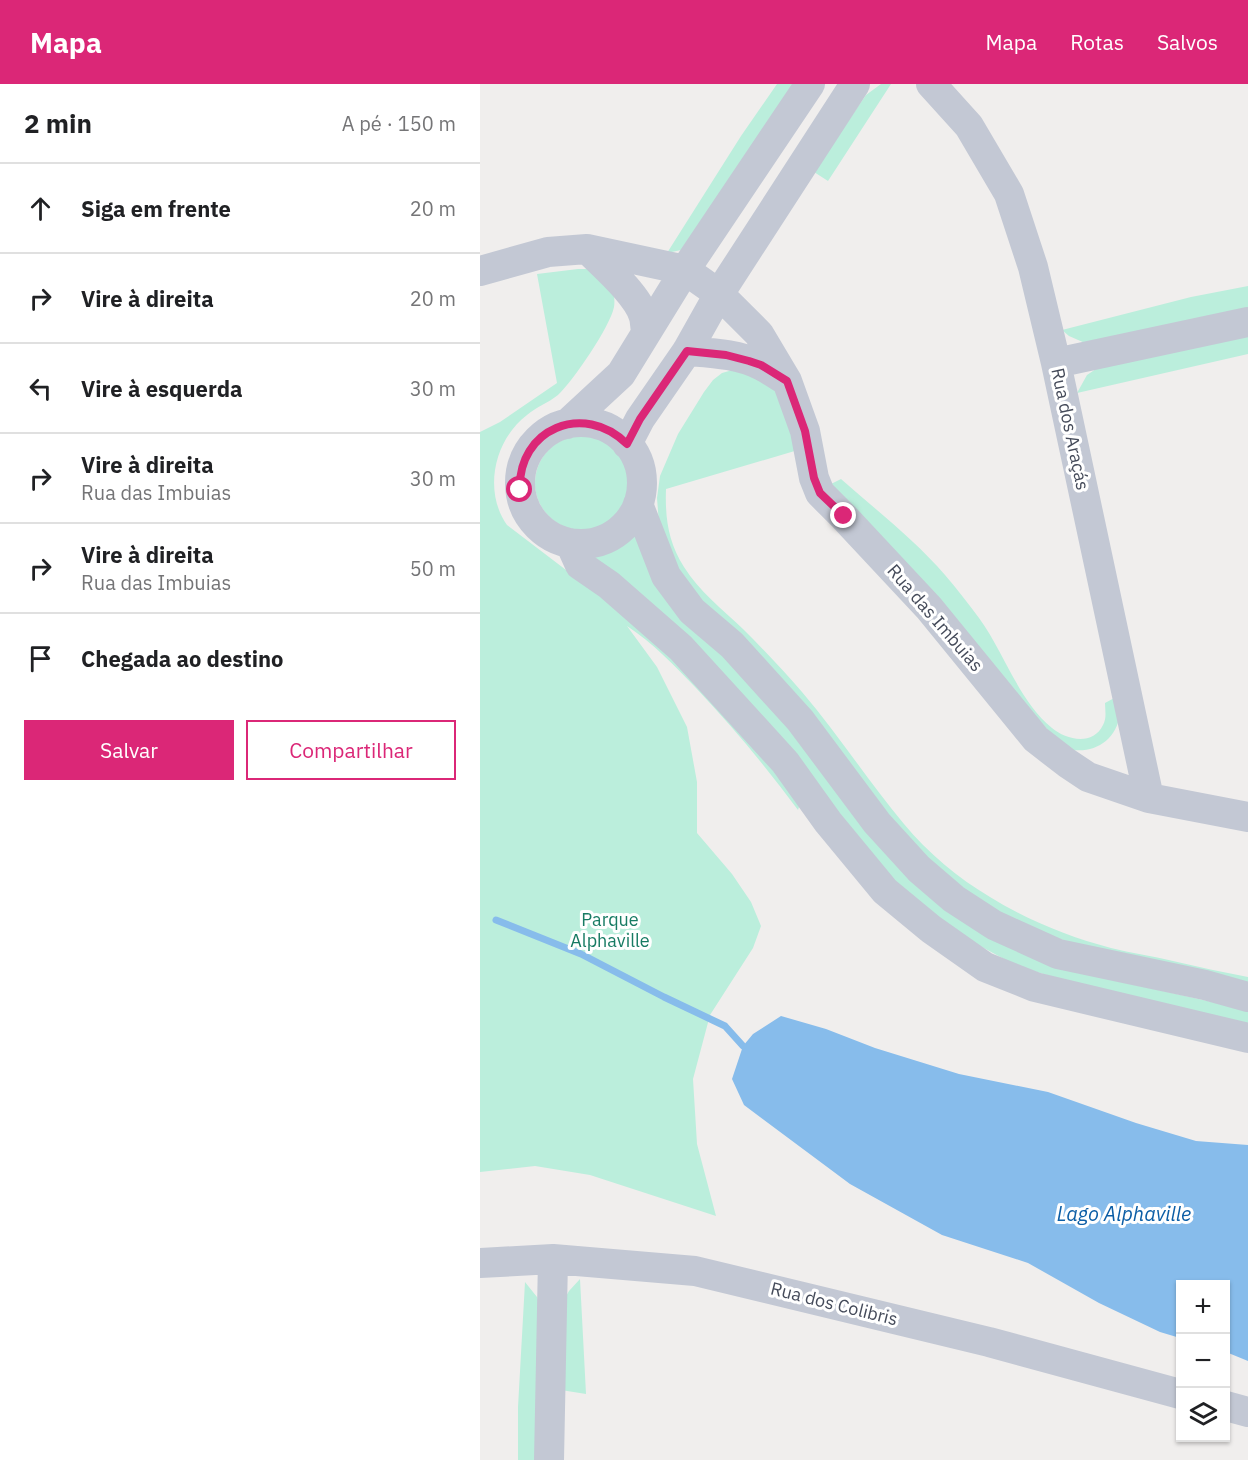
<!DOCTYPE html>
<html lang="pt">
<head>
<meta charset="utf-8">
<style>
	:root { --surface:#fff; --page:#f6f6f6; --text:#202124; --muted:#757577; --line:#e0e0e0; --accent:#db2777 }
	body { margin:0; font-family:"IBM Plex Sans",sans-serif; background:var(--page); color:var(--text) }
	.controls { position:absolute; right:18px; bottom:18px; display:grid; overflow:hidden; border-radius:0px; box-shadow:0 2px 4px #0004 }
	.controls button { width:54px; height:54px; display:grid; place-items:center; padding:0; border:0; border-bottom:2px solid var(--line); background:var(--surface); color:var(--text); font:30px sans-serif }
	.stop { position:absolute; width:18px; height:18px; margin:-14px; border:4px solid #db2777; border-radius:50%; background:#fff }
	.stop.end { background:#db2777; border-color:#fff; box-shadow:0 2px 6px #0008 }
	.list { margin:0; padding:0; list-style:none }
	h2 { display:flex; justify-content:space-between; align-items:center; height:78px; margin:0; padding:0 24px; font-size:26px }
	h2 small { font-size:20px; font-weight:400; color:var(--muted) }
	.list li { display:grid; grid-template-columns:39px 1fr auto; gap:18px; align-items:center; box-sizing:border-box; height:90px; padding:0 24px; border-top:2px solid var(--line) }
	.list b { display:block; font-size:22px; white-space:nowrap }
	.list p { margin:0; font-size:20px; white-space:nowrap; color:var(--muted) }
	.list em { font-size:20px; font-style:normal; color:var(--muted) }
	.actions { display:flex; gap:12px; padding:18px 24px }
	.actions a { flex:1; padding:14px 0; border:2px solid var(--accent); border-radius:0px; text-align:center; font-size:21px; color:var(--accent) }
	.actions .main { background:var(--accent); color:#fff }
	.icon { flex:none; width:33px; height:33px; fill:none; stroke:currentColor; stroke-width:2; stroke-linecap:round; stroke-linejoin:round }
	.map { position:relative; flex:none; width:768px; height:1376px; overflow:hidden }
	header { display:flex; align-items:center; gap:36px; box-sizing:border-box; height:84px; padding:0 30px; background:var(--accent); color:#fff }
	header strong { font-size:28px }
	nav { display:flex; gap:33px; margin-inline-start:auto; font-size:21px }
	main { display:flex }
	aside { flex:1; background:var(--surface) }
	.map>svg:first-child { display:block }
</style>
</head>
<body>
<header>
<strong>Mapa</strong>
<nav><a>Mapa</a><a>Rotas</a><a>Salvos</a></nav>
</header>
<main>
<aside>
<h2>2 min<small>A pé · 150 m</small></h2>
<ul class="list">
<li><svg class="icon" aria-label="ahead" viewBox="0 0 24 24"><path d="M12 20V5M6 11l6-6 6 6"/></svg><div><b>Siga em frente</b></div><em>20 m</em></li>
<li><svg class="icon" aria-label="right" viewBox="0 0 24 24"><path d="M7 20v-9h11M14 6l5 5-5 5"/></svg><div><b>Vire à direita</b></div><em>20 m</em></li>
<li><svg class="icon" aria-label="left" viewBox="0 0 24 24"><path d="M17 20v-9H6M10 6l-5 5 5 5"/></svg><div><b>Vire à esquerda</b></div><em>30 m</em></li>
<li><svg class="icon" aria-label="right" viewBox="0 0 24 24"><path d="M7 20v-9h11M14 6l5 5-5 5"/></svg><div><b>Vire à direita</b><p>Rua das Imbuias</p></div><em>30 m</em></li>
<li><svg class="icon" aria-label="right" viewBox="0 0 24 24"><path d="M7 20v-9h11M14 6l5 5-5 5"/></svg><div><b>Vire à direita</b><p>Rua das Imbuias</p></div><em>50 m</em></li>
<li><svg class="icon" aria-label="arrive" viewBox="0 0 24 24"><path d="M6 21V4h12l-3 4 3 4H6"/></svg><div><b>Chegada ao destino</b></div></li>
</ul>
<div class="actions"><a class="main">Salvar</a><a>Compartilhar</a></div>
</aside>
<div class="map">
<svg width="768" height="1376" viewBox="0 0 768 1376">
	<rect width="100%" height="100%" fill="#f0eeed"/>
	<path fill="#bbeedc" d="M 297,0 L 318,0 L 201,166 L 187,169 L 261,52 Z
		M 401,0 L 411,0 L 348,97 L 334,88 L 379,21 L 386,11 Z
		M 98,185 L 108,185 L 133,205 C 134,211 135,217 134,223 C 130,243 93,297 78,311 C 68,319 56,323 47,331 C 14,356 3,407 27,441 L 149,534 L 195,574 L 317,710 L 319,723 L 318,726 C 286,683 253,643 216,604 C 195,582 173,559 147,542 L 177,583 L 207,643 L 217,698 L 217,749 L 252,790 L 271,818 L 281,842 L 273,864 L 230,931 L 213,995 L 217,1060 L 236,1132 L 110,1091 L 55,1082 L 0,1088 L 0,348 L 20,338 L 77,299 L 57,190 Z
		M 768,202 L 768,226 L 605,259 L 589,252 L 582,246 L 711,213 Z
		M 768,250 L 768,270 L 597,309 L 607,291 L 616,285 Z
		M 256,285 L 292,297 L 318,366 L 186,405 C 185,433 188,458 204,483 C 219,507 242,525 263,545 C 283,565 303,586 322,608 C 358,650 388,697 424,740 C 448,769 478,794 510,813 C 547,836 589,853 631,864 C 651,869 672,872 693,877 C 718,883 743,888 768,893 L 768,901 L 608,865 L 541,841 L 495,814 L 447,775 L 217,513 L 199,490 L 179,440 L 177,414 L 180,392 L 198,350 L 224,308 L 233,296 L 242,289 Z
		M55 399a47 47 0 1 1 94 0a47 47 0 1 1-94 0Z
		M 361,395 C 396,426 435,456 465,491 C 477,505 488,519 499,534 C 524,568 538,616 572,644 C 586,656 613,662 623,641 C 627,634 625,626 625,619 L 638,612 C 639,618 641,624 640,630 C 636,659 610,672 584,664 L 349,401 Z
		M 158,443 L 291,621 L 408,769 L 638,897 L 768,926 L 768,942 L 633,911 L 537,882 L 489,856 L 423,806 L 109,473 Z
		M 100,1195 L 106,1310 L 81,1306 L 85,1214 L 89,1207 Z
		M 45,1198 L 57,1213 L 60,1222 L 58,1376 L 38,1376 L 38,1323 Z"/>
	<path fill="#87bceb" d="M 301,932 L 346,945 L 395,964 L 479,990 L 568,1008 L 656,1039 L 716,1057 L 768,1061 L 768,1277 L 746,1268 L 746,1200 L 700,1200 L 700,1254 L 680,1248 L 619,1219 L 548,1179 L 462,1151 L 370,1100 L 264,1021 L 252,995 L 263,962 L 273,950 Z"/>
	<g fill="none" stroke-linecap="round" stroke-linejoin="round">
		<path stroke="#87bceb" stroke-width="7" d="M 16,836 L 101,870 L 184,913 L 245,942 L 263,962"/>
		<path stroke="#c3c8d4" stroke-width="30" d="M 451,0 L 489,42 L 529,110 L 553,183 L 576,279 L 669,714
			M 107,165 C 123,181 158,211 164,233 C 165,237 165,242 166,247
			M 0,187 L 68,168 L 107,165 L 205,186 L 239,210 L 279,250 L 307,297 L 325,347 L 334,394 L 340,409 L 364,433 L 449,524 L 556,655 L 587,679 L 608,693 L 669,714 L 768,733
			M 207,267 C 232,269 259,270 282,282 C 290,286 298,292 307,297
			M 576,279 L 768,238
			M40 399a61 61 0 1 1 122 0a61 61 0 1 1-122 0Z
			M 87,340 L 141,290 L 205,186 L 330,0
			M 147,360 L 160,335 L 207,267 L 239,210 L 375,0
			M 158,420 L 186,492 L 212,527 L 252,561 L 320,636 L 397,739 L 439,785 L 474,815 L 514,841 L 578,870 L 725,901 L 768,913
			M 90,459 L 100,481 L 129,501 L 201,564 L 305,678 L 348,738 L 405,807 L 451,845 L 505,883 L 555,903 L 768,954
			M 0,1179 L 73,1175 L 215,1187 L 509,1258 L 700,1310
			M 746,1322 L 768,1328
			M 69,1376 L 73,1175"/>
	</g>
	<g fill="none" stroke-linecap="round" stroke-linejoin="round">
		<path stroke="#db2777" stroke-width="8" d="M 40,406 C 37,345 104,317 147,360 L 160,335 L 207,267 L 246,271 L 269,277 L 281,281 L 307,297 L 325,347 L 334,394 L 340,409 L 364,432"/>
	</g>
	<g text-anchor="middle" stroke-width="6" stroke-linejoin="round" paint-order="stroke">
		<g font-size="18" fill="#454b5a" stroke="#fff">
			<text transform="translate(590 345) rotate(78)" y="6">Rua dos Araçás</text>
			<text transform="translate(455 534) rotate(49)" y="6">Rua das Imbuias</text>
			<text transform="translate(354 1220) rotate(14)" y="6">Rua dos Colibris</text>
		</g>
		<g font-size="18" fill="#177b63" stroke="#fff">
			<text x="130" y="842">Parque<tspan x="130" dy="21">Alphaville</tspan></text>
		</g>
		<g font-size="20" font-style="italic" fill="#0c5ea6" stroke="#fff">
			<text x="644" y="1137">Lago Alphaville</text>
		</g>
	</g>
</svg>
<div class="controls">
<button>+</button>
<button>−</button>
<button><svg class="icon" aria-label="layers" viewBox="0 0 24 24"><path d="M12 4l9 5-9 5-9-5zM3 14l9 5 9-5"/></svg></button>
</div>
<div class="stop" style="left:40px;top:406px"></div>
<div class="stop end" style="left:364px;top:432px"></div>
</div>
</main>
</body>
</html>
